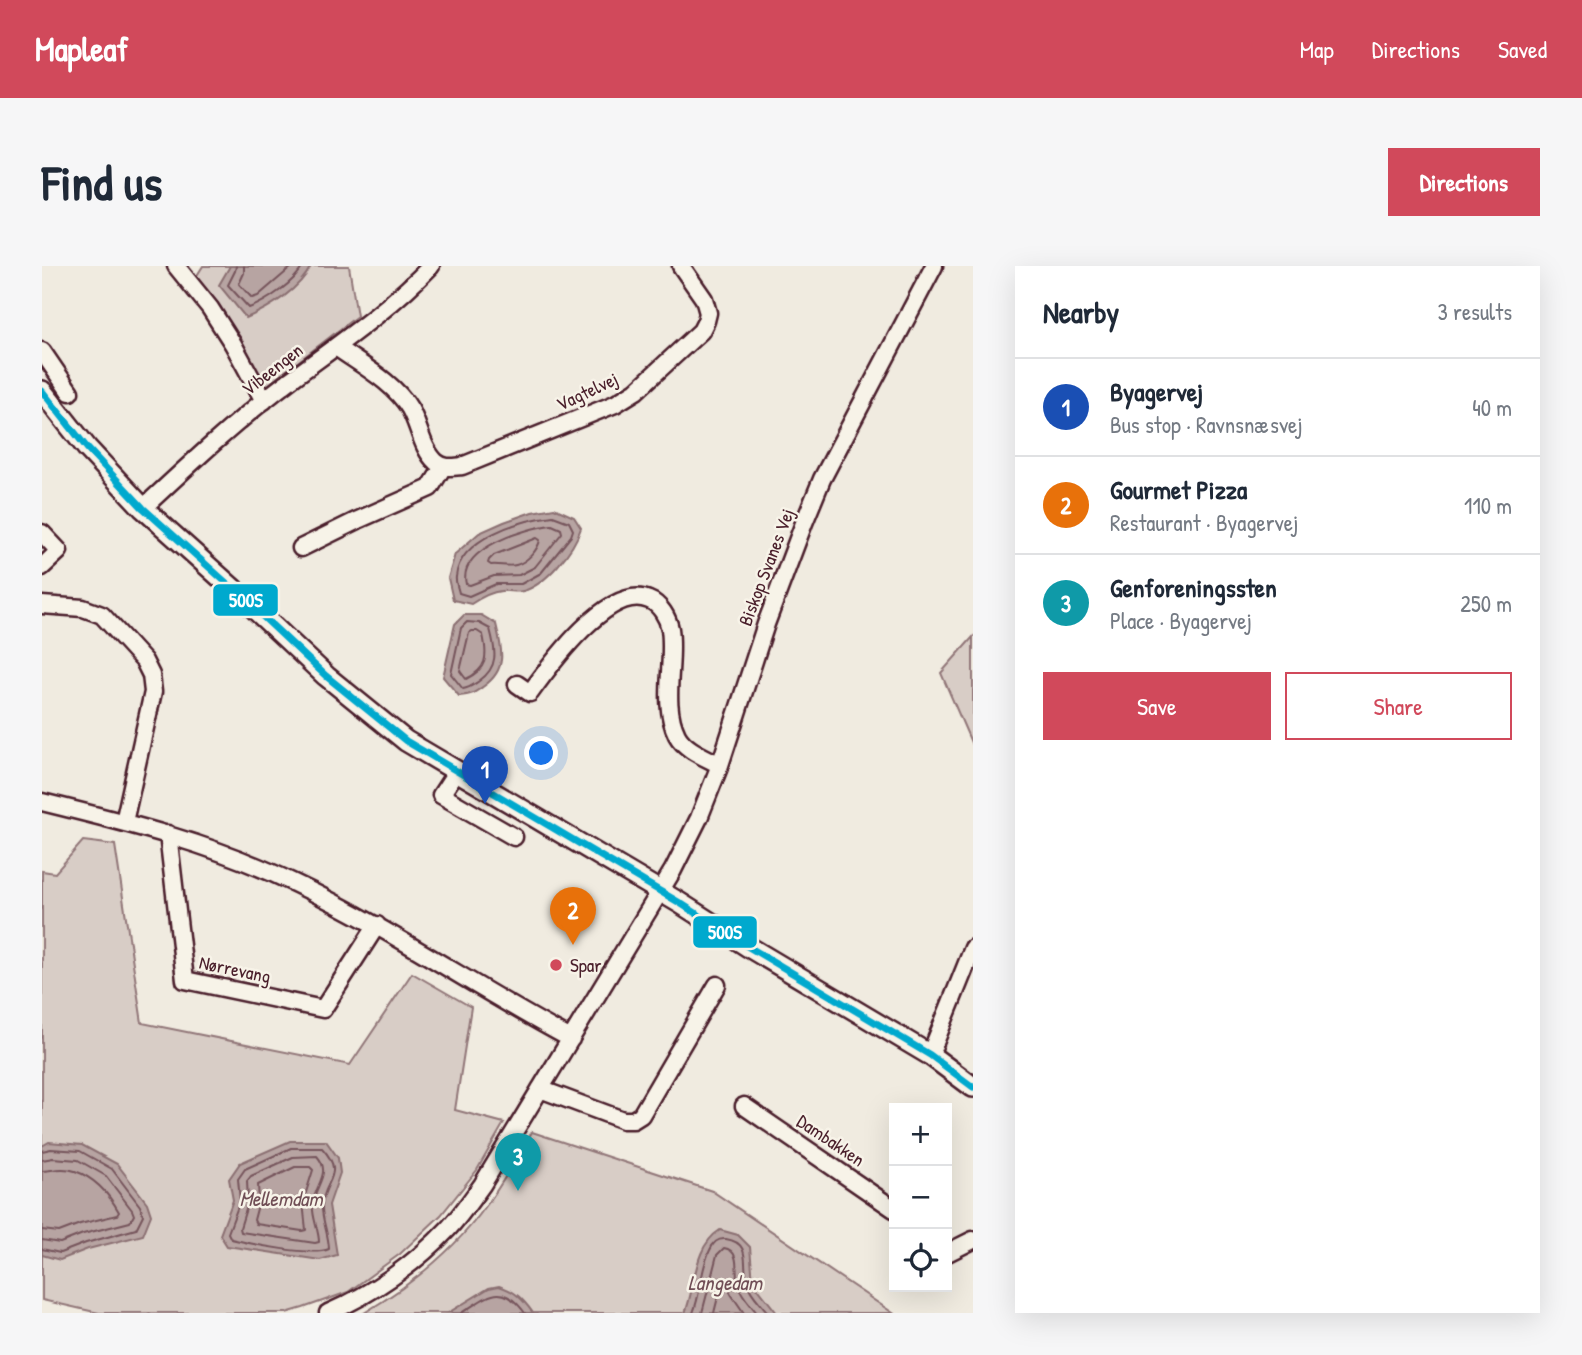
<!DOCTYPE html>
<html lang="en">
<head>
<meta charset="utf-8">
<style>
	:root { --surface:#fff; --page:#f6f6f7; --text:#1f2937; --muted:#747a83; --line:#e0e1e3; --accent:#d1495b }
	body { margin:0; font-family:"Patrick Hand",sans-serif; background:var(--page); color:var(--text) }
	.controls { position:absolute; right:21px; bottom:21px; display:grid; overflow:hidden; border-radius:0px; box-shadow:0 7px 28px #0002 }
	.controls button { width:63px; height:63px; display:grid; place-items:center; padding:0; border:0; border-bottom:2px solid var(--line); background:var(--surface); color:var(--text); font:35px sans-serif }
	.you { position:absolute; left:500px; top:488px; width:24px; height:24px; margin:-18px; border:5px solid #fff; border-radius:50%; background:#1a73e8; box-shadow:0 0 0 10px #1a73e833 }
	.badge { display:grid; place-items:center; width:46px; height:46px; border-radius:50%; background:var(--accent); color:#fff; font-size:23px; font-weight:700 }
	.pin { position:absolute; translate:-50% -58px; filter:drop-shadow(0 2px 4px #0008) }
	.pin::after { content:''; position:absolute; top:37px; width:24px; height:21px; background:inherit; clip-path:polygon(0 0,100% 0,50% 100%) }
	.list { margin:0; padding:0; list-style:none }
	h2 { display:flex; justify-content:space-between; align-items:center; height:91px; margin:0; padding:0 28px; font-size:30px }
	h2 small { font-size:23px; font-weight:400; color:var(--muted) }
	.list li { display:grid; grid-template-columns:46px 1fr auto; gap:21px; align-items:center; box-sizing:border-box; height:98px; padding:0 28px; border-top:2px solid var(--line) }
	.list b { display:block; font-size:26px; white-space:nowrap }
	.list p { margin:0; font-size:23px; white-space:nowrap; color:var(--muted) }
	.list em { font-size:23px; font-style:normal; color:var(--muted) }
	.actions { display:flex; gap:14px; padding:21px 28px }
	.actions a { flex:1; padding:16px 0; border:2px solid var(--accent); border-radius:0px; text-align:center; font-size:24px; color:var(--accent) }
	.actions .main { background:var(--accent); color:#fff }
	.icon { flex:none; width:38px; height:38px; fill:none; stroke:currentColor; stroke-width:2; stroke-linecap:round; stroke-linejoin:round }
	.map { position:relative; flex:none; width:931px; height:1047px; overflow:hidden; border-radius:0px }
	header { display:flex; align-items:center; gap:42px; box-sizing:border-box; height:98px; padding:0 35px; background:var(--accent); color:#fff }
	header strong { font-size:33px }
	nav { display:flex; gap:38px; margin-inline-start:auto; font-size:24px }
	.intro { display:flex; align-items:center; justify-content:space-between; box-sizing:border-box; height:168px; padding:0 42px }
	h1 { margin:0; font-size:49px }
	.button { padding:18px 32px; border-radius:0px; background:var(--accent); color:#fff; font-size:24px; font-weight:700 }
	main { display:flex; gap:42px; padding:0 42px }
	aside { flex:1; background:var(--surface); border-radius:0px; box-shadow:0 7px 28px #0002 }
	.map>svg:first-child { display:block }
</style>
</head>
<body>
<header>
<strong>Mapleaf</strong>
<nav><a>Map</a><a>Directions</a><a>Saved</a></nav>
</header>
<div class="intro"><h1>Find us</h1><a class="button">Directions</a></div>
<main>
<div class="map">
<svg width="931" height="1047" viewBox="0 0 931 1047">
	<rect width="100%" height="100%" fill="#f0ebe0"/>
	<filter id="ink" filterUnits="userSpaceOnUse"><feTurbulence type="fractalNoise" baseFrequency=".0143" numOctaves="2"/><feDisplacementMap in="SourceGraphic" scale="14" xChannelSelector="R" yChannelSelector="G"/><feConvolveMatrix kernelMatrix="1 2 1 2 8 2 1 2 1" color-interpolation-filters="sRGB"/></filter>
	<g filter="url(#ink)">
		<path fill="#d8cdc6" stroke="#917678" stroke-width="2" d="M 161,0 L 307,0 L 315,50 L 222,122 L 183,52 L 154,11 Z
			M 931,371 L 931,481 L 899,407 Z
			M 41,575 L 73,579 L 100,757 L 308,799 L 370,707 L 429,741 L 413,844 L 462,857 L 435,904 L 399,949 L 358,988 L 306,1026 L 261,1042 L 244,1047 L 57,1047 L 0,1034 L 0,605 L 13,607 Z
			M 490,866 L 670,925 L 851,1047 L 322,1047 C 369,1019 412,985 444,940 C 461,917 475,891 490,866 Z"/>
		<path fill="#b7a4a2" stroke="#8b6f72" stroke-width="2" d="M 188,0 L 269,0 C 258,23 228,42 204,52 L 177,19 Z
			M 512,242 L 532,251 L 539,262 C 532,284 504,319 481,325 C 474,327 466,324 459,325 C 448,326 438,332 429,338 L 411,334 L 406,312 L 413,288 L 437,267 L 462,256 L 490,246 Z
			M 422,349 L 439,349 L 454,358 C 460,383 466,403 442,420 C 432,427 430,429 417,430 L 401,411 L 413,358 Z
			M 248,875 L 284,875 L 296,892 L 298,907 L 287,939 L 295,989 L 278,994 L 185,980 L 178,969 L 191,934 L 187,913 L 198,897 Z
			M 7,876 L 40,879 L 75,898 L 105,937 L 109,949 L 101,969 L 46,983 L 18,994 L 0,989 L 0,880 Z
			M 678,964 L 696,969 L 708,981 L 711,1016 L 735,1047 L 643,1047 C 654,1020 651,981 678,964 Z
			M 457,1020 C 473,1025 481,1033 491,1047 L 406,1047 L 447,1022 Z"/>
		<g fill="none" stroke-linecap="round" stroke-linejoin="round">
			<path stroke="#76545b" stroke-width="2" d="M 194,0 L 193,5 L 186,19 L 207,42 C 224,36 253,16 261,0
				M 202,0 L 202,7 L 197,18 L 210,32 L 216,30 L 251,0
				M 511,250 L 527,256 L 531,264 L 529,270 L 499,307 L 479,318 L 454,318 L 427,330 L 417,327 C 416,322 413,316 414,311 C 417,272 479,254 511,250 Z
				M 510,259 L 519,263 L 520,267 L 493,301 L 477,309 L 452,310 L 428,319 L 424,318 C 415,282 484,262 510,259 Z
				M 495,272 L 498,274 C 496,284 485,296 474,299 C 466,301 457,298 449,299 L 446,297 L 447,294 L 452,289 Z
				M 425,356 L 437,357 L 448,363 C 454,385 457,401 437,415 C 431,419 428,422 421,423 L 409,408 L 419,362 Z
				M 430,365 L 435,365 L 441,369 C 446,391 445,403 424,413 L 418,405 L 427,367 Z
				M 249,882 L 280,882 C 304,908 282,914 280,939 C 279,952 287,969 287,983 C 270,991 210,978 189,973 L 186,967 L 198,935 L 196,913 L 203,903 Z
				M 0,885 L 9,883 L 38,885 L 70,903 L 98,940 L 101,949 L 94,963 L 44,977 L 18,987 L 0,983
				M 251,891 L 275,890 C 290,907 273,919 271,937 C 269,950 277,963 277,976 L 273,977 L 199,966 L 198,962 L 206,936 L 205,915 L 209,910 Z
				M 0,894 L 11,892 L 36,894 L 64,910 L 90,944 L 92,949 L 88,956 L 41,968 L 18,977 L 0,974
				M 253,901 L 268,901 L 271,904 L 261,936 L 264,964 L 260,965 L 214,958 L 212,954 L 217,935 L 216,919 Z
				M 0,905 C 11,904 22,901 33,905 C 53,912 67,928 77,946 L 75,949 L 38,958 L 17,966 L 0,964
				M 419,1047 C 446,1031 459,1014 483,1047
				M 651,1047 C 659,1028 659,1001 668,984 C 671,977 675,972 684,973 C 710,977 700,998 705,1016 C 707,1027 720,1038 726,1047
				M 660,1047 L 675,989 L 682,982 C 700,985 692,1006 696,1019 C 699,1029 709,1039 715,1047
				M 672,1047 L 679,1019 L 682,1016 L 685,1018 L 689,1028 L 702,1047"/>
			<g stroke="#4a1f2b" stroke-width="21">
				<path id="minor" d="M 134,0 L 168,42 L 191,78 L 222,135
					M 294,81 C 319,99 352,116 368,143 C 377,159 380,183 394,196 C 402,203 411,201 420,200 L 573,138 L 594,125 L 659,65 L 664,55 L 666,47 L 662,33 L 639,0
					M 0,85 L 28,126
					M 101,242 C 148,198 195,154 247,115 C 295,79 347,44 389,0
					M 0,267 L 17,285 L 0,301
					M 259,282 L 316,254 L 388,222 L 401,201
					M 0,339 L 41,342 L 60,349 L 102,395 L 109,409 L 111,426 L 82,556
					M 475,418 L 488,427 C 508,399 568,316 607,334 C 618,338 626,352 628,363 C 633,397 619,437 635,469 C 643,484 663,491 678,499
					M 414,506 L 399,529 L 472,571
					M 0,536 C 86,557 172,578 252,617 C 348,662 435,723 529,773
					M 126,568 L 143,714 L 281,743 L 335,659
					M 888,789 L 931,682
					M 498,823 L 581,854 L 591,854 L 599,849 L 675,719
					M 702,840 L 852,943
					M 905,987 L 931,974
					M 286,1047 C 330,1028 373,998 406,963 C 419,949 429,934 440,919 L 631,604 L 657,552 L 678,499 L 724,358 L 762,257 L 780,213 L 892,0"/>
			</g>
			<g stroke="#4a1f2b" stroke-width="24">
				<path id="major" d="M 0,125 L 45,182 L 101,242 L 198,329 L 284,410 L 364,475 L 638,637 L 705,680 L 888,789 L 931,821"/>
			</g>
			<use href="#minor" stroke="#f7f3e8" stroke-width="16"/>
			<use href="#major" stroke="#f7f3e8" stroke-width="19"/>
			<g stroke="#f7f3e8" stroke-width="12">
				<path id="bus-1" d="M 0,125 L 45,182 L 101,242 L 198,329 L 284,410 L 364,475 L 638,637 L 705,680 L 888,789 L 931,821"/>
			</g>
			<use href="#bus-1" stroke="#00a9ce" stroke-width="7"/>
		</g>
	</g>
	<circle fill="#d1495b" stroke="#f7f3e8" stroke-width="2.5" cx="514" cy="699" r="7"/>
	<g text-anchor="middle" stroke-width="5" stroke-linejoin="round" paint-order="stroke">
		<g font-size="19" fill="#4a1f2b" stroke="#f7f3e8">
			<text transform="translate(230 103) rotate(-38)" y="7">Vibeengen</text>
			<text transform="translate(545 125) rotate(-25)" y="7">Vagtelvej</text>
			<text transform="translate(724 301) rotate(-69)" y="7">Biskop Svanes Vej</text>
			<text transform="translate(193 703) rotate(12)" y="7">Nørrevang</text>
			<text transform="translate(789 874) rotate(34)" y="7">Dambakken</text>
		</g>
		<g font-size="19" fill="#4a1f2b" stroke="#f7f3e8" text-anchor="start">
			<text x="528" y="706">Spar</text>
		</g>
		<g font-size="21" font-style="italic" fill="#704e55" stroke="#f7f3e8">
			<text x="239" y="940">Mellemdam</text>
			<text x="683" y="1024">Langedam</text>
		</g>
	</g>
	<g stroke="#f7f3e8" stroke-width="2.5">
		<rect x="170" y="317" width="67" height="34" rx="7" fill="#00a9ce"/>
		<rect x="650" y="649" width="66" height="34" rx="7" fill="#00a9ce"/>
	</g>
	<g font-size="19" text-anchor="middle" font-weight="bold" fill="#fff">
		<text x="204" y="341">500S</text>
		<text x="683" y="673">500S</text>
	</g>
</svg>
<div class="controls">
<button>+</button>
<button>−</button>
<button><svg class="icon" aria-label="locate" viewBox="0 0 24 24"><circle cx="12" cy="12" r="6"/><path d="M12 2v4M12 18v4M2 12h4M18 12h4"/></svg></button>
</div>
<div class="you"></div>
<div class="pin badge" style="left:443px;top:538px;background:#1a4fb4">1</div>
<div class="pin badge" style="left:531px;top:679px;background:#e8710a">2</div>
<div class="pin badge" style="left:476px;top:925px;background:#0f9aa8">3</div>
</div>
<aside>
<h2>Nearby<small>3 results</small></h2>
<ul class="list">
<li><span class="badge" style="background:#1a4fb4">1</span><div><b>Byagervej</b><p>Bus stop · Ravnsnæsvej</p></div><em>40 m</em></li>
<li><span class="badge" style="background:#e8710a">2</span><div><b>Gourmet Pizza</b><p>Restaurant · Byagervej</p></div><em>110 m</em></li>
<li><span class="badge" style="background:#0f9aa8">3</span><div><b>Genforeningssten</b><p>Place · Byagervej</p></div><em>250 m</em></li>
</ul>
<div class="actions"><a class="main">Save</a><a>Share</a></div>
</aside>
</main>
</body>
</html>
